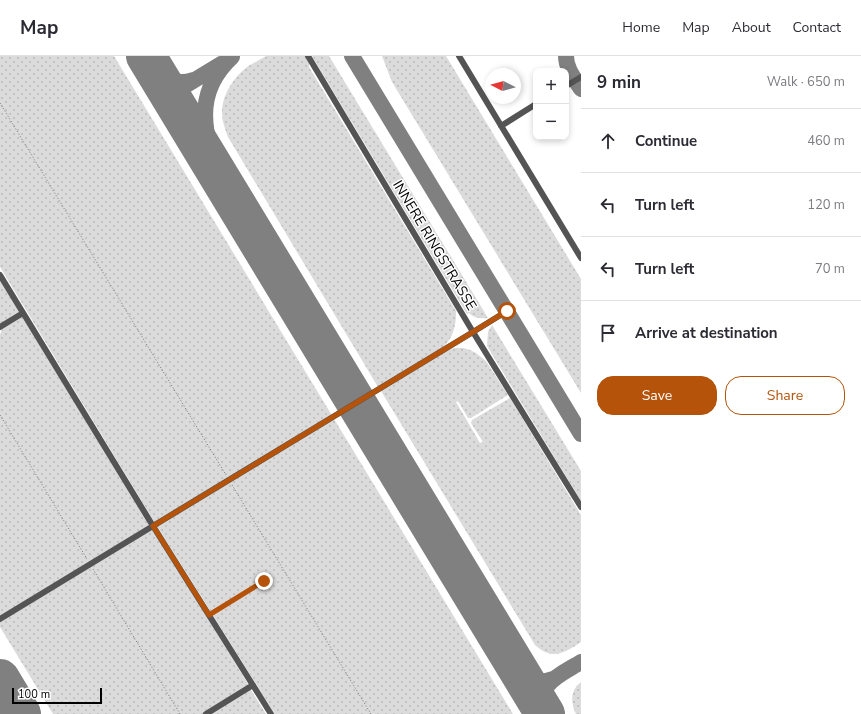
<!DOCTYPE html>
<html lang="en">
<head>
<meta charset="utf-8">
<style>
	:root { --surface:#fff; --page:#f2f2f3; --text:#2b2b33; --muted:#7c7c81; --line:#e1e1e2; --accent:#b45309 }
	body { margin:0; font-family:"Nunito Sans",sans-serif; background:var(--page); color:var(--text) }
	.controls { position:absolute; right:12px; top:12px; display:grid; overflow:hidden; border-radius:8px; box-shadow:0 2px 6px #0003 }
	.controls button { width:36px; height:36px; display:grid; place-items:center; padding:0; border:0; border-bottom:1px solid var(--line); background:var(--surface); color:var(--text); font:20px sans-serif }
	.compass { position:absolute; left:485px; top:12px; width:36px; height:36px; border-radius:50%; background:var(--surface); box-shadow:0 2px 6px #0003; rotate:276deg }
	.scale { position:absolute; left:12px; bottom:10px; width:90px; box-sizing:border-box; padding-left:4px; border:2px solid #000; border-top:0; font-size:11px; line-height:14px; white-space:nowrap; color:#000; -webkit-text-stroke:3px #fff; paint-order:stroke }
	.stop { position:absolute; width:12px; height:12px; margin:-9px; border:3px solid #b45309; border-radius:50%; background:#fff }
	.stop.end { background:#b45309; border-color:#fff; box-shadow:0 1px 4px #0008 }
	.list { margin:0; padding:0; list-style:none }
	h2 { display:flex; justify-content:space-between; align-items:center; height:52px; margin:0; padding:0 16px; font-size:17px }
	h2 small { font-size:13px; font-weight:400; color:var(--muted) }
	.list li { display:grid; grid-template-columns:26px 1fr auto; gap:12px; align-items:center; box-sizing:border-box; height:64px; padding:0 16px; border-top:1px solid var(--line) }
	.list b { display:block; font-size:15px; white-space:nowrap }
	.list em { font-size:13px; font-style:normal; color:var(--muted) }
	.actions { display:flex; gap:8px; padding:12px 16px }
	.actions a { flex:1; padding:9px 0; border:1px solid var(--accent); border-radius:16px; text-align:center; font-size:14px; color:var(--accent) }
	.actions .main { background:var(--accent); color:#fff }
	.icon { flex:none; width:22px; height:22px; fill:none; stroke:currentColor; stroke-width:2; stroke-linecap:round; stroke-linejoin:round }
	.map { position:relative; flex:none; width:581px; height:658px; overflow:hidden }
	header { display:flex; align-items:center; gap:24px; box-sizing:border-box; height:56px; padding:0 20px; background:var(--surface); border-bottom:1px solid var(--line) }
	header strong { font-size:19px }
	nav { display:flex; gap:22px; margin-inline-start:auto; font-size:14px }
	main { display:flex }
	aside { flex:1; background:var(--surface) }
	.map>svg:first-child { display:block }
</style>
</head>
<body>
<header>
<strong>Map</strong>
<nav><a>Home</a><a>Map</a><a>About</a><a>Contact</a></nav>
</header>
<main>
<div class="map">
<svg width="581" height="658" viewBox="0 0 581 658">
	<defs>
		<pattern id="grass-dots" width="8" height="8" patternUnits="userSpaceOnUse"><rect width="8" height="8" fill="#dbdbdb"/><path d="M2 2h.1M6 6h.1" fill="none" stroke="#bababa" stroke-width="1.8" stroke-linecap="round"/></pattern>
	</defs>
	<rect width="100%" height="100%" fill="#fff"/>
	<path fill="url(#grass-dots)" d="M 0,0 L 114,0 L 513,658 L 275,658 L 155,467 L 0,211 Z
		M 266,0 L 305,0 L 309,7 L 309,11 L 456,255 C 456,269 454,281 443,291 L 378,331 L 228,81 C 225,73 222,65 222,57 C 222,39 233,22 247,11 C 253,7 260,4 266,0 Z
		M 312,0 L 329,0 L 488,262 C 481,263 474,262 469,257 L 467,258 Z
		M 382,0 L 446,0 L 581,223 L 581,337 L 392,26 Z
		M 0,224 L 20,256 L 0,268 Z
		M 22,261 L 248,628 L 247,631 L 204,658 L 53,658 L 0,571 L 0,279 L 2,273 Z
		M 492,269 L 581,415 L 581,445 L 487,290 L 488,276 Z
		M 454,292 L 463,292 L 470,294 L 476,297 L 486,305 L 508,339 L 471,362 L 468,362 L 458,345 L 456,346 L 480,387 L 483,386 L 471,367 L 472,364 L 510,342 L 581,459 L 581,586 C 564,597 553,605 535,589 L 381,335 L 444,296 Z
		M 581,626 L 581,658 L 576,658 C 572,650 570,639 576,631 C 576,630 580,627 581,626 Z
		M 249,634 L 251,634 L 266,658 L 209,658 Z"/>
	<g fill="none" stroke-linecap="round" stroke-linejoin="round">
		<path stroke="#808080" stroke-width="16" d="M 352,0 L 581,378
			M 566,0 C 566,13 575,23 581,33
			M 153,12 C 164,24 178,29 193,24
			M 170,39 L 221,8
			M 221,124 C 204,79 192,38 232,1
			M 517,613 C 528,625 538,629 553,623
			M 545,658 C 534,628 560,619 581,606"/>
		<path stroke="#808080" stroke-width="40" d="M 146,0 L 545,658
			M 0,623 L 21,658"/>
		<path stroke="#767676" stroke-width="1" stroke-dasharray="1 2" stroke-linecap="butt" d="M 0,47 L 226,419
			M 0,359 L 87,503
			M 232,429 L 371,658
			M 93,513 L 180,658
			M 215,555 L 264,525"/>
		<path stroke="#545454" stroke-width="6" d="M 308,0 L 473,276 L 581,451
			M 459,0 L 581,202
			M 566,30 L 581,21
			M 501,70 L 536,48
			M 0,219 L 153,470 L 271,658
			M 0,271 L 23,257
			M 0,563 L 153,470 L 473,276 L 507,255
			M 206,658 L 253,629"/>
	</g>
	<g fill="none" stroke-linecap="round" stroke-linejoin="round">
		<path stroke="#b45309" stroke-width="5" d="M 264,525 L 209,559 L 153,470 L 473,276 L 507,255"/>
	</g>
	<g text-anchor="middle" stroke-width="3" stroke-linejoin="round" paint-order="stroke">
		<g font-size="14" fill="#000" stroke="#fff">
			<text transform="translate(435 189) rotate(59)" y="5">INNERE RINGSTRASSE</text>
		</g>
	</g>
</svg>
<div class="controls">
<button>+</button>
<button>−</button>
</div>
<svg class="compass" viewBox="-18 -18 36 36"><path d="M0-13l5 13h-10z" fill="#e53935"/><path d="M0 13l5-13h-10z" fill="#7c7c81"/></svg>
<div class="scale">100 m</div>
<div class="stop" style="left:507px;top:255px"></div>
<div class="stop end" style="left:264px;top:525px"></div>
</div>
<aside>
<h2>9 min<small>Walk · 650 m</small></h2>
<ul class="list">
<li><svg class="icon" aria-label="ahead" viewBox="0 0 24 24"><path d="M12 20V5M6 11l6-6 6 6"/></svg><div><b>Continue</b></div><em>460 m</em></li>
<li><svg class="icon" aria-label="left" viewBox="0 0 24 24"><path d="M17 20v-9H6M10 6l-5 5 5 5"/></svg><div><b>Turn left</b></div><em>120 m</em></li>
<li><svg class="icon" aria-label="left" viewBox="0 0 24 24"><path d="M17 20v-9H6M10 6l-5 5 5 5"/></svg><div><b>Turn left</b></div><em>70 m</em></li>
<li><svg class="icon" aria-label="arrive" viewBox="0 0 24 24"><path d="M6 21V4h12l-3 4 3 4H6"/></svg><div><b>Arrive at destination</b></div></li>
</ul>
<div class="actions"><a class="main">Save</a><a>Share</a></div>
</aside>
</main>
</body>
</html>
